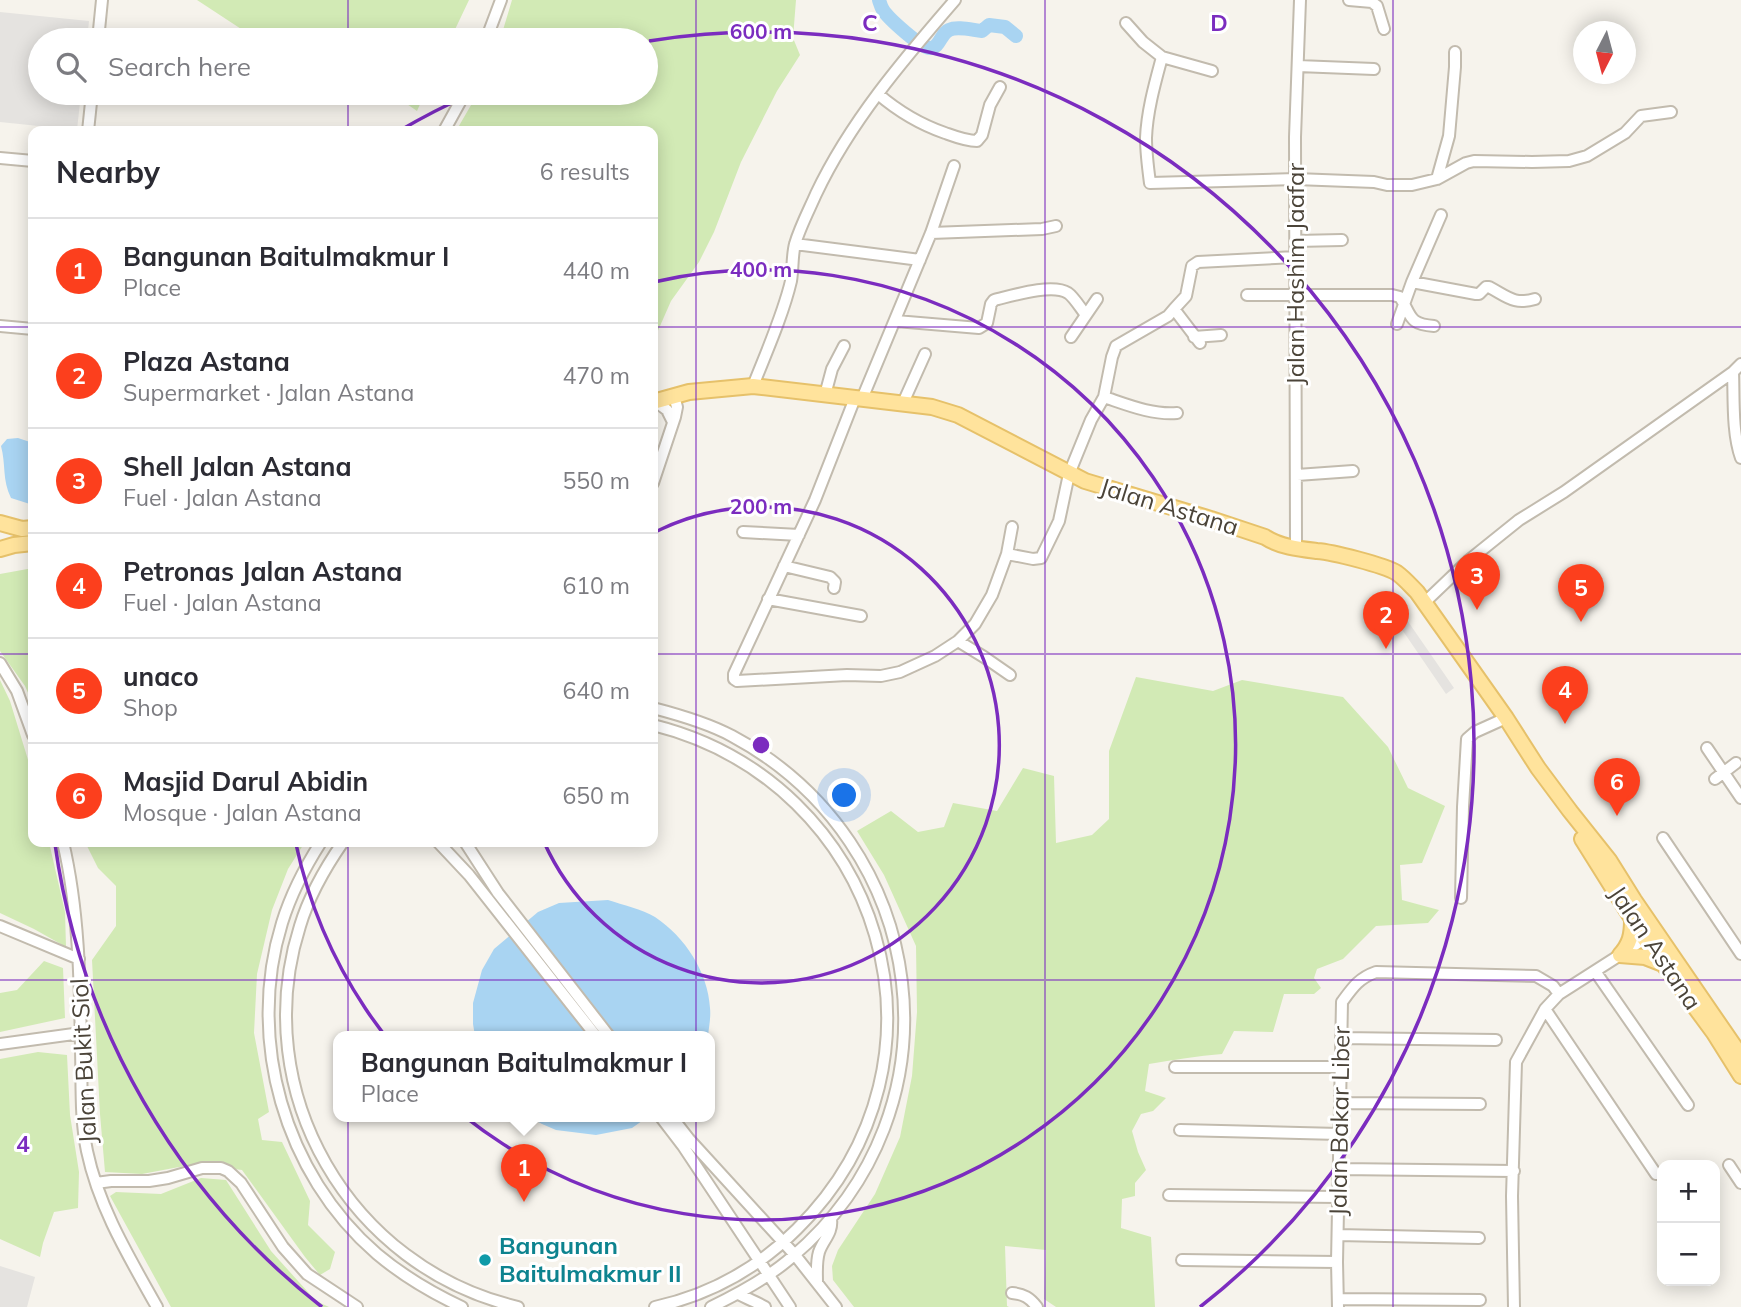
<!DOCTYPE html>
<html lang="en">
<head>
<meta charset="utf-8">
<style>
	:root { --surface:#fff; --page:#f7f7f7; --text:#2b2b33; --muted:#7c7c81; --line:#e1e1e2; --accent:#fc3f1d }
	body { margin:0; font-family:Mulish,sans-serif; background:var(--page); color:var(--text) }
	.controls { position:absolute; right:21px; bottom:21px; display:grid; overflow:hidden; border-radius:14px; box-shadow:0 4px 18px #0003 }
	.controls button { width:63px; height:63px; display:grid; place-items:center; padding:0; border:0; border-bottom:2px solid var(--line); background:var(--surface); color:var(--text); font:35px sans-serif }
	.compass { position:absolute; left:1573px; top:21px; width:63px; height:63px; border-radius:50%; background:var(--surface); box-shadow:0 4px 18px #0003; rotate:186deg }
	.you { position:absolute; left:845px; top:796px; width:24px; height:24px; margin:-18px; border:5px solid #fff; border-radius:50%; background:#1a73e8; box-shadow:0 0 0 10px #1a73e833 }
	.badge { display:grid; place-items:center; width:46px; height:46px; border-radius:50%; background:var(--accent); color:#fff; font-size:23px; font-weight:700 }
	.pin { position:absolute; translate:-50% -58px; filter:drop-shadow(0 2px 4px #0008) }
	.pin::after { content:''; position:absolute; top:37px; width:24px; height:21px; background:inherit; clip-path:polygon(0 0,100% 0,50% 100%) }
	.popup { position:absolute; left:333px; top:1031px; width:382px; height:91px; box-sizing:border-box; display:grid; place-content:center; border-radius:14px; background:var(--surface); filter:drop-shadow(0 2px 5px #0005); font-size:23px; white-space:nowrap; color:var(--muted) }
	.popup b { font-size:26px; color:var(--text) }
	.popup::after { content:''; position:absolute; left:50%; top:100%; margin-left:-14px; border:14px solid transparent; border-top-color:var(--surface) }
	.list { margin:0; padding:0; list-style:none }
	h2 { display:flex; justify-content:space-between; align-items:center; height:91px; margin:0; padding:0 28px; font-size:30px }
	h2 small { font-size:23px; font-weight:400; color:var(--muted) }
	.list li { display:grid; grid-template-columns:46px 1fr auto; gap:21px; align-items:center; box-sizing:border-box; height:105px; padding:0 28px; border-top:2px solid var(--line) }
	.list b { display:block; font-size:26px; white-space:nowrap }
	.list p { margin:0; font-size:23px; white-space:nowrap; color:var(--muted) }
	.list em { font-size:23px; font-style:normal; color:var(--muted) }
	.icon { flex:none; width:38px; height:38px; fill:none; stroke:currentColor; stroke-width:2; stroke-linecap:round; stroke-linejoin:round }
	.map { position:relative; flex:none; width:1741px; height:1307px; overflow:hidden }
	.search { position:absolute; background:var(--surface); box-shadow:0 4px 18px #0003; left:28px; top:28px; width:630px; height:77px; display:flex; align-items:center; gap:18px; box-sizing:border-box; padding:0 24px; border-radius:38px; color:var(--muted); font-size:26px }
	.panel { position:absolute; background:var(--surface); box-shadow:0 4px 18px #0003; left:28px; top:126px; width:630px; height:721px; border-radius:14px }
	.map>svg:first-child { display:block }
</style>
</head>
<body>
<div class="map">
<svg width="1741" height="1307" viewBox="0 0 1741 1307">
	<rect width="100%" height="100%" fill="#f6f3ec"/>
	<path fill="#d2eab5" d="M 197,0 L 469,0 L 450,40 L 258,40 Z
		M 512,0 L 796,0 L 793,38 L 800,55 L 777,91 L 741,162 L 714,232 L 699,262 L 671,301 L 653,342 L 653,131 L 456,131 L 478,93 L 646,93 L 646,40 L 500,40 Z
		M 391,93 L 425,93 L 417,111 Z
		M 33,568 L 33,704 L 25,686 L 0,651 L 0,574 Z
		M 1136,677 L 1213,691 L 1242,680 L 1343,697 L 1388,747 L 1408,788 L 1445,806 L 1422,863 L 1400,865 L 1402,900 L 1439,910 L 1428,923 L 1376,926 L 1343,959 L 1317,969 L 1314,978 L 1321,988 L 1314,994 L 1284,994 L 1273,1032 L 1234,1031 L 1222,1054 C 1198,1056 1173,1060 1149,1064 L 1145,1091 L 1166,1098 L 1153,1111 L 1141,1114 L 1132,1131 L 1138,1152 L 1146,1170 L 1135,1183 L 1135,1196 L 1122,1199 L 1121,1228 L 1151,1237 L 1155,1307 L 1056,1307 L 1044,1299 L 1046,1250 L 1005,1246 L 1007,1306 L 1009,1307 L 854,1307 L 833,1280 L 832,1266 L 838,1250 L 875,1194 L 900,1137 L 912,1076 L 917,1012 L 916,946 L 884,875 L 857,831 L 891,811 L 918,832 L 944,827 L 953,803 L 997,811 L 1023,768 L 1054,776 L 1056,843 L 1092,835 L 1109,819 L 1109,751 Z
		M 0,680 L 10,701 L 33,776 L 33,842 L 49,842 L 65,912 L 66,947 L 34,929 L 0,913 Z
		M 85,842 L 305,842 L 288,869 L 272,910 L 257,974 L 254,1033 L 269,1112 L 258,1119 L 262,1140 L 282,1142 L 310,1201 L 308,1225 L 335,1252 L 330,1269 L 320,1275 L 305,1257 L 242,1170 L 195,1164 L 142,1174 L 105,1172 L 100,1114 L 92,960 L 116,926 L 116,886 L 98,868 Z
		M 44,961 L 63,968 L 65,1018 L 0,1032 L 0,993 L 17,990 Z
		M 38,1052 L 67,1055 L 70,1115 L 79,1172 L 78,1208 L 54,1212 L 43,1243 L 40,1257 L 0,1239 L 0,1059 Z
		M 201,1178 L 226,1180 L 271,1251 L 316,1301 L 329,1307 L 171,1307 L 110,1196 L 116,1192 L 161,1194 Z"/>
	<path fill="#e5e3e0" d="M 0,12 L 89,21 L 87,40 L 40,40 L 40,93 L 81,93 L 77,130 L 0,122 Z
		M 1398,607 L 1454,688 L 1446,694 L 1390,612 Z
		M 0,1266 L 35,1277 L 27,1307 L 0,1307 Z"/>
	<path fill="#a9d4f2" d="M 18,438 L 33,443 L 33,505 L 11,498 C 2,480 6,464 1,446 L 7,439 Z
		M 608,900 C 623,905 642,909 655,917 C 685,937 708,972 710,1008 C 711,1017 709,1027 708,1036 L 475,1036 L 473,1024 L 473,1003 L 482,970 L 494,949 L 538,912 L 559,903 Z
		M 528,1116 L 649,1116 L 632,1128 L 596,1135 L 556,1130 L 542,1124 Z"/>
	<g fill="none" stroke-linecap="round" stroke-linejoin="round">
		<path stroke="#a9d4f2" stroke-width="14" d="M 879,0 C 880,3 881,7 883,10 C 888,18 922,49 930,48 C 940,48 940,34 949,30 C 957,26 972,30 982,31 L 989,25 L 1005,27 L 1016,36"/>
		<g stroke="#c2bbae" stroke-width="14">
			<path id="minor" d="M 1349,0 L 1372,2 L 1377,6 L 1384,29
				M 1126,23 L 1143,42 L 1162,57 L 1212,71
				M 98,40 L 102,0
				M 486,40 L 501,0
				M 1162,57 C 1155,83 1147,111 1146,138 C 1146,153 1148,168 1150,183 L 1296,179 L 1374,182 L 1387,185 L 1412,185 L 1437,179 L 1466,163 L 1474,161 L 1532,162 L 1569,161 L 1587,156 L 1625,133 L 1641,116 L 1671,112
				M 1298,66 L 1374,69
				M 878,94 C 899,112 919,124 945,133 C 956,137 966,141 977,141 L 982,135 L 990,105 L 1000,87
				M 88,131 L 92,93
				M 444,131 L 465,93
				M 0,158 L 33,161
				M 1437,179 L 1449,136 L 1455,67 L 1455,52
				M 931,233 L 1042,229 L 1056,226
				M 1296,241 L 1342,240
				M 795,244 L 920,260
				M 1412,282 L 1476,294 L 1479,294 L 1486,287 L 1489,287 C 1508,297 1514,305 1535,299
				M 1247,295 L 1392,295 L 1400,297 C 1412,316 1408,324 1434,326
				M 1174,309 L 1200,343
				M 896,321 L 979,328 L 987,323 L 991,304 L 994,300 C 1011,296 1052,283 1068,293 C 1074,297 1081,309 1086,315
				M 1397,324 L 1412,282 L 1441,215
				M 0,326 L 33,329
				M 1071,337 L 1097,299
				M 1194,337 L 1221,335
				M 1733,372 C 1734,398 1732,433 1741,458
				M 753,386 C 766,353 783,315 791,281 C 793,269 792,255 795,244 C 800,227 809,210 816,194 C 850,122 903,60 955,0
				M 825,395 L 832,369 L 844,346
				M 1104,397 C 1128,405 1152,415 1177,413
				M 855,398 L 815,500 L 734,674 L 734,679 L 737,681 L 847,675 L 881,676 L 900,672 L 935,656 L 958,641
				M 862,399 L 931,233 L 954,166
				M 655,401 L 667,410 L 673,422
				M 903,403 L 925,354
				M 1297,475 L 1353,471
				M 653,483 L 675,417 L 677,407 L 674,396
				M 743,532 L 799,535
				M 1296,548 L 1295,137 L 1300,0
				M 1007,554 L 1012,527
				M 784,566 L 830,577 L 835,582 L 834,588
				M 768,599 L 861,616
				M 1424,603 L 1468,561 L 1519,520 L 1564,492 L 1733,372 L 1741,364
				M 0,663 L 17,691 L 33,735
				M 1010,675 L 984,657 L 958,641 L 975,624 L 992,595 L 1007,554 L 1033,559 L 1041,558 L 1059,521 L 1069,474 L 1091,420 L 1104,397 L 1112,357 L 1116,346 L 1168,316 L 1174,309 L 1186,296 L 1192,266 L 1198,262 L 1296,257
				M 653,708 C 680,715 708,723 732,736 C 931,843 966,1110 792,1257 C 768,1278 740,1293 711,1307
				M 653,725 C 882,782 968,1060 797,1229 C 758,1268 709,1295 655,1307
				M 1707,748 L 1741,798
				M 1715,779 L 1736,763
				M 1663,838 L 1741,954
				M 63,842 C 79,910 80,980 81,1050 C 82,1084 80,1118 87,1151 C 99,1208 129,1257 157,1307
				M 321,842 C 305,867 291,894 282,923 C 246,1039 284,1174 377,1254 C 402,1275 432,1293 462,1307
				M 343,842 C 325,868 309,896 300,926 C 247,1092 350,1268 518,1307
				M 438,842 L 469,875 L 596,1036
				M 465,842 L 498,893 L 609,1036
				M 1461,898 L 1463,807 L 1467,739 L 1475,732 L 1506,718
				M 0,926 L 79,959
				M 1595,971 L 1688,1105
				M 1545,1009 L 1656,1174
				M 1341,1038 L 1496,1040
				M 0,1044 L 81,1033
				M 1175,1067 L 1341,1067
				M 1340,1103 L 1480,1104
				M 660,1116 L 683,1146 L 790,1307
				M 671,1116 L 689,1139 L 795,1255 L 836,1307
				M 1180,1130 L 1339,1134
				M 1729,1165 L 1741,1183
				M 1340,1169 L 1514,1171
				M 96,1183 L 111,1181 L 149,1181 L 168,1178 L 202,1168 L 221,1168 L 228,1171 L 241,1183 L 283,1247 L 307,1274 L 357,1307
				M 1169,1195 L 1338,1197
				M 1338,1235 L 1479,1238
				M 1182,1260 L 1337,1262
				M 817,1282 C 817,1272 816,1262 819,1252 C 823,1240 833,1233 831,1219
				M 1012,1293 C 1024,1294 1030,1298 1037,1307
				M 739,1294 C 747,1299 757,1302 765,1307
				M 1339,1299 L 1480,1300
				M 1338,1307 L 1337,1262 L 1342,1002 C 1353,987 1359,978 1376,972 L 1536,976 L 1553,986 L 1559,994
				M 1514,1307 L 1512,1196 L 1516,1062 L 1545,1009 L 1559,994 L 1620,955 L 1650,935"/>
		</g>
		<g stroke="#e6c16a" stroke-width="18">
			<path id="major" d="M 653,402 L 689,392 L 753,386 L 932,407 L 958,415 L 1085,481 L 1211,519 L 1265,537 C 1280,547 1300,549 1317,551 C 1332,552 1384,565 1397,573 C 1404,578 1410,585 1417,592 L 1506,718 L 1538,768 L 1570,811 L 1609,860 L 1634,900 L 1741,1056
				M 0,523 L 22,529 L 33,528
				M 0,549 L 14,545 L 33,543
				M 1582,839 L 1644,938 L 1714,1033 L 1741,1076
				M 1620,955 L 1645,957 L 1663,964
				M 1620,955 C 1630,944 1632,935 1632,920"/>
		</g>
		<use href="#minor" stroke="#fff" stroke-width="10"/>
		<use href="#major" stroke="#ffe39c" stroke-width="14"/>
	</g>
	<path fill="none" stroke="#7b2cbf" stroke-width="2" stroke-opacity="0.55" d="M 348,0 L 348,40M 696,0 L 696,1307M 1045,0 L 1045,1307M 1393,0 L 1393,1307M 348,93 L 348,131M 0,327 L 33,327M 653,327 L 1741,327M 0,654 L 33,654M 653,654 L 1741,654M 348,842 L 348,1307M 0,980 L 1741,980"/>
	<g fill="none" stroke="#7b2cbf" stroke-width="3.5">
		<path d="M653 533A238 238 0 1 1 544 842"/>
		<path d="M654 282A475 475 0 1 1 296 844"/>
		<path d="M322 1307A713 713 0 0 1 55 844M399 131A713 713 0 0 1 471 94M649 41A713 713 0 0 1 1200 1307"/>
	</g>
	<circle fill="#0f9aa8" stroke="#fff" stroke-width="2.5" cx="485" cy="1260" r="7"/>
	<g text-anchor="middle" stroke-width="6" stroke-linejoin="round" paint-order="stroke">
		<g font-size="24" fill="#4b4439" stroke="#fff">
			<text transform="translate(1296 274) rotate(-90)" y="8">Jalan Hashim Jaafar</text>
			<text transform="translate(1169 507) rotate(17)" y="8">Jalan Astana</text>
			<text transform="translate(1655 948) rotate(56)" y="8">Jalan Astana</text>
			<text transform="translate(84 1061) rotate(-93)" y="8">Jalan Bukit Siol</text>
			<text transform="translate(1340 1121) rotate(-89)" y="8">Jalan Bakar Liber</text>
		</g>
		<g font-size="24" font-weight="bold" fill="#0d838f" stroke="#fff" text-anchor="start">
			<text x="499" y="1254">Bangunan<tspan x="499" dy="28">Baitulmakmur II</tspan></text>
		</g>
	</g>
	<g font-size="23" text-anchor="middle" font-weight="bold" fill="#7b2cbf" stroke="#fff" stroke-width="6" stroke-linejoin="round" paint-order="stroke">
		<text x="870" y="31">C</text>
		<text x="1219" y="31">D</text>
		<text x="23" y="1152">4</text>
	</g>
	<circle cx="761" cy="745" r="10" fill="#7b2cbf" stroke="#fff" stroke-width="3.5"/>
	<g font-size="21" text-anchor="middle" font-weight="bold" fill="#7b2cbf" stroke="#fff" stroke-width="6" stroke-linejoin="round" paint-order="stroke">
		<text x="761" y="39">600 m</text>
		<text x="761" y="277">400 m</text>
		<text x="761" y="514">200 m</text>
	</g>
</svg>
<div class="controls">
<button>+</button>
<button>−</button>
</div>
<svg class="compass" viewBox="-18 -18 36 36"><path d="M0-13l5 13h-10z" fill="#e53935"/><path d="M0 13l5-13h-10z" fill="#7c7c81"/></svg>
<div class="you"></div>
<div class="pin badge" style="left:524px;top:1202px">1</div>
<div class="popup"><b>Bangunan Baitulmakmur I</b>Place</div>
<div class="pin badge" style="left:1386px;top:649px">2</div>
<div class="pin badge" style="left:1477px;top:610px">3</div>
<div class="pin badge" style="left:1565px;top:724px">4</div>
<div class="pin badge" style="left:1581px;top:622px">5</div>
<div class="pin badge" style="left:1617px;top:816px">6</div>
<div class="search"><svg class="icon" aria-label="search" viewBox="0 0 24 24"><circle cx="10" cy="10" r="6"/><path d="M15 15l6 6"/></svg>Search here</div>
<section class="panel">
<h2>Nearby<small>6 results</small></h2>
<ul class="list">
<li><span class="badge">1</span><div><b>Bangunan Baitulmakmur I</b><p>Place</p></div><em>440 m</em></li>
<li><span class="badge">2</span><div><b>Plaza Astana</b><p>Supermarket · Jalan Astana</p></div><em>470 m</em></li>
<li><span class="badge">3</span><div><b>Shell Jalan Astana</b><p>Fuel · Jalan Astana</p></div><em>550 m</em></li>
<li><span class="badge">4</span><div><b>Petronas Jalan Astana</b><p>Fuel · Jalan Astana</p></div><em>610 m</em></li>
<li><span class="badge">5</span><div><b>unaco</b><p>Shop</p></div><em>640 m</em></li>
<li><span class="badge">6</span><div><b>Masjid Darul Abidin</b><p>Mosque · Jalan Astana</p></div><em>650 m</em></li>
</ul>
</section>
</div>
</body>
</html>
